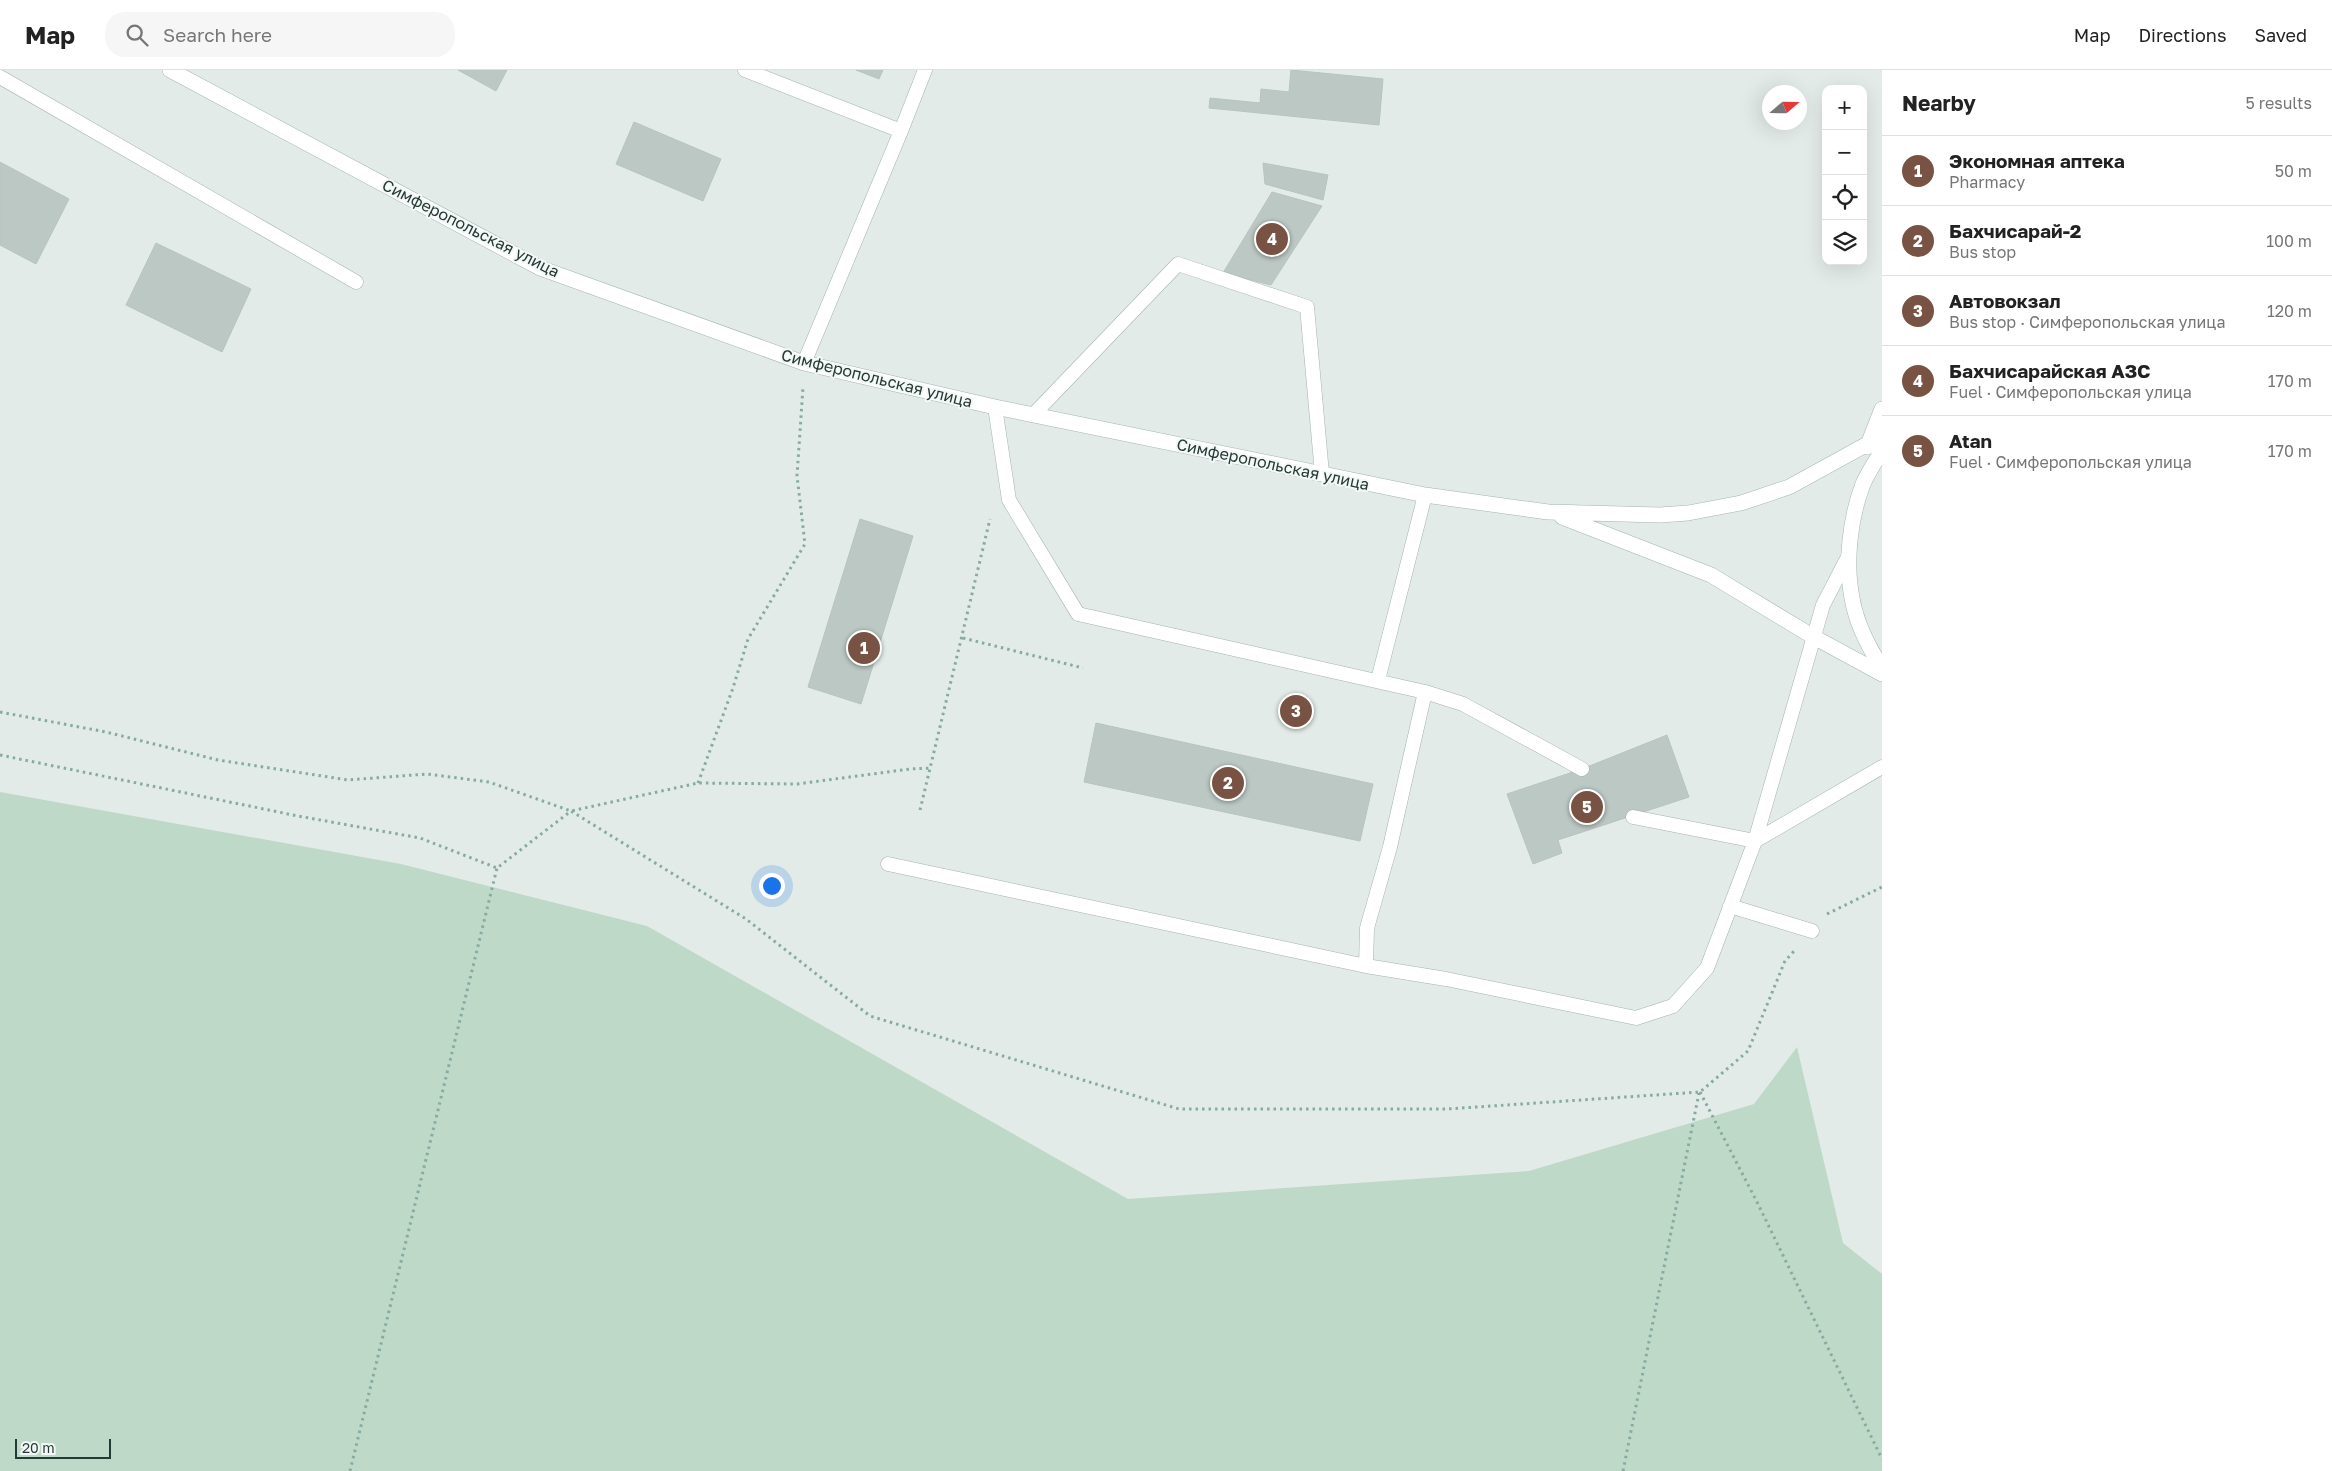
<!DOCTYPE html>
<html lang="en">
<head>
<meta charset="utf-8">
<style>
	:root { --surface:#fff; --page:#f6f6f6; --text:#222; --muted:#767676; --line:#e0e0e0; --accent:#785343 }
	body { margin:0; font-family:"Golos Text",sans-serif; background:var(--page); color:var(--text) }
	.controls { position:absolute; right:15px; top:15px; display:grid; overflow:hidden; border-radius:10px; box-shadow:0 5px 20px #0002 }
	.controls button { width:45px; height:45px; display:grid; place-items:center; padding:0; border:0; border-bottom:1px solid var(--line); background:var(--surface); color:var(--text); font:25px sans-serif }
	.compass { position:absolute; left:1762px; top:15px; width:45px; height:45px; border-radius:50%; background:var(--surface); box-shadow:0 5px 20px #0002; rotate:70deg }
	.scale { position:absolute; left:15px; bottom:12px; width:96px; box-sizing:border-box; padding-left:5px; border:2px solid #253a36; border-top:0; font-size:14px; line-height:18px; white-space:nowrap; color:#253a36; -webkit-text-stroke:4px #f3f8f6; paint-order:stroke }
	.you { position:absolute; left:771px; top:815px; width:18px; height:18px; margin:-12px; border:4px solid #fff; border-radius:50%; background:#1a73e8; box-shadow:0 0 0 8px #1a73e833 }
	.badge { display:grid; place-items:center; width:32px; height:32px; border-radius:50%; background:var(--accent); color:#fff; font-size:16px; font-weight:700 }
	.pin { position:absolute; translate:-50% -50%; border:2px solid #fff; box-shadow:0 1px 5px #0006 }
	.list { margin:0; padding:0; list-style:none }
	h2 { display:flex; justify-content:space-between; align-items:center; height:65px; margin:0; padding:0 20px; font-size:21px }
	h2 small { font-size:16px; font-weight:400; color:var(--muted) }
	.list li { display:grid; grid-template-columns:32px 1fr auto; gap:15px; align-items:center; box-sizing:border-box; height:70px; padding:0 20px; border-top:1px solid var(--line) }
	.list b { display:block; font-size:19px; white-space:nowrap }
	.list p { margin:0; font-size:16px; white-space:nowrap; color:var(--muted) }
	.list em { font-size:16px; font-style:normal; color:var(--muted) }
	.icon { flex:none; width:28px; height:28px; fill:none; stroke:currentColor; stroke-width:2; stroke-linecap:round; stroke-linejoin:round }
	.map { position:relative; flex:none; width:1882px; height:1401px; overflow:hidden }
	header { display:flex; align-items:center; gap:30px; box-sizing:border-box; height:70px; padding:0 25px; background:var(--surface); border-bottom:1px solid var(--line) }
	header strong { font-size:24px }
	nav { display:flex; gap:28px; margin-inline-start:auto; font-size:18px }
	.search { width:350px; height:45px; background:var(--page); display:flex; align-items:center; gap:12px; box-sizing:border-box; padding:0 18px; border-radius:20px; color:var(--muted); font-size:19px }
	main { display:flex }
	aside { flex:1; background:var(--surface) }
	.map>svg:first-child { display:block }
</style>
</head>
<body>
<header>
<strong>Map</strong>
<div class="search"><svg class="icon" aria-label="search" viewBox="0 0 24 24"><circle cx="10" cy="10" r="6"/><path d="M15 15l6 6"/></svg>Search here</div>
<nav><a>Map</a><a>Directions</a><a>Saved</a></nav>
</header>
<main>
<div class="map">
<svg width="1882" height="1401" viewBox="0 0 1882 1401">
	<rect width="100%" height="100%" fill="#e3ebe8"/>
	<path fill="#bfd9c8" d="M 0,722 L 401,794 L 647,856 L 1128,1129 L 1529,1101 L 1754,1034 L 1797,977 L 1843,1173 L 1882,1204 L 1882,1401 L 0,1401 Z"/>
	<path fill="#bcc8c4" stroke="#b6c4bf" d="M 458,0 L 507,0 L 496,21 Z
		M 856,0 L 883,0 L 879,9 Z
		M 1291,0 L 1383,9 L 1379,55 L 1209,38 L 1210,28 L 1260,33 L 1261,19 L 1289,22 Z
		M 634,52 L 721,89 L 703,131 L 616,94 Z
		M 0,92 L 69,129 L 36,194 L 0,175 Z
		M 1263,93 L 1328,105 L 1323,130 L 1265,114 Z
		M 1272,122 L 1322,136 L 1271,215 L 1223,203 Z
		M 156,173 L 251,219 L 222,282 L 126,235 Z
		M 860,449 L 913,466 L 861,634 L 808,617 Z
		M 1096,653 L 1373,714 L 1360,771 L 1084,712 Z
		M 1667,665 L 1689,727 L 1558,770 L 1562,783 L 1533,794 L 1507,724 L 1582,699 Z"/>
	<g fill="none" stroke-linecap="round" stroke-linejoin="round">
		<g stroke="#a6b2af" stroke-width="15">
			<path id="lane" d="M 745,0 L 901,61 L 804,293
				M 0,7 L 356,212
				M 901,61 L 925,0
				M 995,337 L 1009,430 L 1078,544 L 1425,622 L 1463,634 L 1582,699
				M 1033,345 L 1178,194 L 1307,237 L 1322,404
				M 1378,610 L 1425,425
				M 1425,622 L 1390,777 L 1367,858 L 1366,896 L 1446,909 L 1636,948 L 1673,936 L 1707,898 L 1755,771 L 1823,535 L 1849,485
				M 1633,747 L 1755,771 L 1882,697
				M 888,794 L 1366,896
				M 1730,836 L 1812,861"/>
		</g>
		<g stroke="#a3b5b0" stroke-width="16">
			<path id="secondary" d="M 170,0 L 540,198 L 804,293 L 995,337 L 1425,425 L 1548,442 L 1660,445 L 1688,443 L 1741,433 L 1789,417 L 1882,366
				M 1867,377 L 1882,339
				M 1882,380 C 1876,391 1868,402 1863,414 C 1850,448 1845,492 1852,528 C 1856,552 1869,578 1882,598
				M 1562,447 L 1711,505 L 1812,566 L 1882,604"/>
		</g>
		<path stroke="#87aba2" stroke-width="3" stroke-dasharray="2.5 4" stroke-linecap="butt" d="M 963,568 L 1083,598
			M 0,642 L 106,662 L 218,690 L 348,710 L 427,704 L 489,712 L 571,741 L 698,713 L 797,714 L 910,699 L 931,698
			M 0,685 L 298,746 L 420,768 L 497,798 L 571,741 L 746,849 L 870,946 L 1179,1039 L 1447,1039 L 1700,1022 L 1748,981 L 1785,891 L 1795,880
			M 698,713 L 733,618 L 748,569 L 805,474 L 797,406 L 803,317
			M 920,740 L 990,449
			M 1827,844 L 1882,817
			M 1700,1022 L 1757,1132 L 1882,1389
			M 350,1401 L 497,798
			M 1623,1401 L 1699,1023"/>
		<use href="#lane" stroke="#fff" stroke-width="14"/>
		<use href="#secondary" stroke="#fff" stroke-width="15"/>
	</g>
	<g text-anchor="middle" stroke-width="4" stroke-linejoin="round" paint-order="stroke">
		<g font-size="16" fill="#253a36" stroke="#f3f8f6">
			<text transform="translate(471 158) rotate(27)" y="6">Симферопольская улица</text>
			<text transform="translate(877 308) rotate(14)" y="6">Симферопольская улица</text>
			<text transform="translate(1273 394) rotate(12)" y="6">Симферопольская улица</text>
		</g>
	</g>
</svg>
<div class="controls">
<button>+</button>
<button>−</button>
<button><svg class="icon" aria-label="locate" viewBox="0 0 24 24"><circle cx="12" cy="12" r="6"/><path d="M12 2v4M12 18v4M2 12h4M18 12h4"/></svg></button>
<button><svg class="icon" aria-label="layers" viewBox="0 0 24 24"><path d="M12 4l9 5-9 5-9-5zM3 14l9 5 9-5"/></svg></button>
</div>
<svg class="compass" viewBox="-18 -18 36 36"><path d="M0-13l5 13h-10z" fill="#e53935"/><path d="M0 13l5-13h-10z" fill="#767676"/></svg>
<div class="scale">20 m</div>
<div class="you"></div>
<div class="pin badge" style="left:864px;top:578px">1</div>
<div class="pin badge" style="left:1228px;top:713px">2</div>
<div class="pin badge" style="left:1296px;top:641px">3</div>
<div class="pin badge" style="left:1272px;top:169px">4</div>
<div class="pin badge" style="left:1587px;top:737px">5</div>
</div>
<aside>
<h2>Nearby<small>5 results</small></h2>
<ul class="list">
<li><span class="badge">1</span><div><b>Экономная аптека</b><p>Pharmacy</p></div><em>50 m</em></li>
<li><span class="badge">2</span><div><b>Бахчисарай-2</b><p>Bus stop</p></div><em>100 m</em></li>
<li><span class="badge">3</span><div><b>Автовокзал</b><p>Bus stop · Симферопольская улица</p></div><em>120 m</em></li>
<li><span class="badge">4</span><div><b>Бахчисарайская АЗС</b><p>Fuel · Симферопольская улица</p></div><em>170 m</em></li>
<li><span class="badge">5</span><div><b>Atan</b><p>Fuel · Симферопольская улица</p></div><em>170 m</em></li>
</ul>
</aside>
</main>
</body>
</html>
